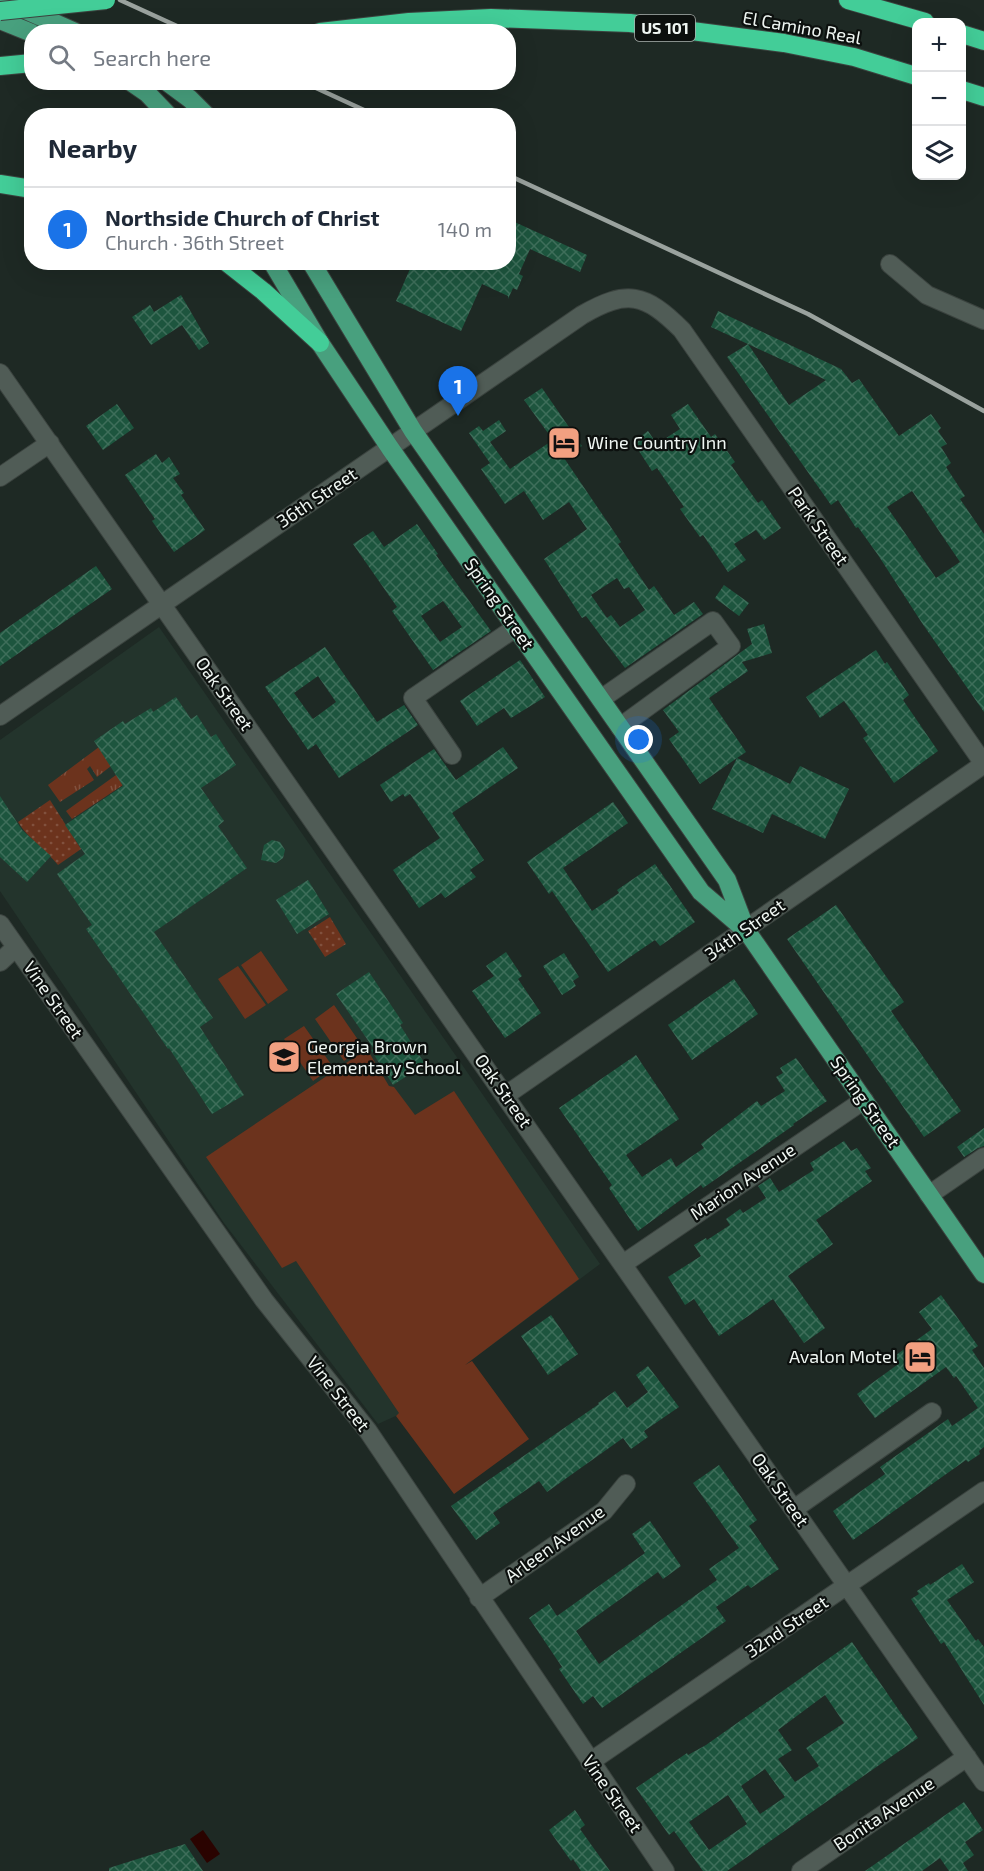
<!DOCTYPE html>
<html lang="en">
<head>
<meta charset="utf-8">
<style>
	:root { --surface:#fff; --page:#f2f2f3; --text:#1f2937; --muted:#747a83; --line:#e0e1e3; --accent:#1a73e8 }
	body { margin:0; font-family:"Exo 2",sans-serif; background:var(--page); color:var(--text) }
	.controls { position:absolute; right:18px; top:18px; display:grid; overflow:hidden; border-radius:12px; box-shadow:0 6px 24px #0002 }
	.controls button { width:54px; height:54px; display:grid; place-items:center; padding:0; border:0; border-bottom:2px solid var(--line); background:var(--surface); color:var(--text); font:30px sans-serif }
	.you { position:absolute; left:639px; top:740px; width:21px; height:21px; margin:-15px; border:4px solid #fff; border-radius:50%; background:#1a73e8; box-shadow:0 0 0 9px #1a73e833 }
	.badge { display:grid; place-items:center; width:39px; height:39px; border-radius:50%; background:var(--accent); color:#fff; font-size:20px; font-weight:700 }
	.pin { position:absolute; translate:-50% -50px; filter:drop-shadow(0 2px 3px #0008) }
	.pin::after { content:''; position:absolute; top:32px; width:21px; height:18px; background:inherit; clip-path:polygon(0 0,100% 0,50% 100%) }
	.list { margin:0; padding:0; list-style:none }
	h2 { display:flex; justify-content:space-between; align-items:center; height:78px; margin:0; padding:0 24px; font-size:26px }
	h2 small { font-size:20px; font-weight:400; color:var(--muted) }
	.list li { display:grid; grid-template-columns:39px 1fr auto; gap:18px; align-items:center; box-sizing:border-box; height:84px; padding:0 24px; border-top:2px solid var(--line) }
	.list b { display:block; font-size:22px; white-space:nowrap }
	.list p { margin:0; font-size:20px; white-space:nowrap; color:var(--muted) }
	.list em { font-size:20px; font-style:normal; color:var(--muted) }
	.icon { flex:none; width:33px; height:33px; fill:none; stroke:currentColor; stroke-width:2; stroke-linecap:round; stroke-linejoin:round }
	.map { position:relative; flex:none; width:984px; height:1871px; overflow:hidden }
	.search { position:absolute; background:var(--surface); box-shadow:0 6px 24px #0002; left:24px; top:24px; width:492px; height:66px; display:flex; align-items:center; gap:15px; box-sizing:border-box; padding:0 21px; border-radius:24px; color:var(--muted); font-size:22px }
	.panel { position:absolute; background:var(--surface); box-shadow:0 6px 24px #0002; left:24px; top:108px; width:492px; height:162px; border-radius:24px }
	.map>svg:first-child { display:block }
</style>
</head>
<body>
<div class="map">
<svg width="984" height="1871" viewBox="0 0 984 1871">
	<defs>
		<pattern id="grass-tufts" width="24" height="20" patternUnits="userSpaceOnUse" patternTransform="scale(1.5)"><rect width="24" height="20" fill="#6c331d"/><path d="M3 7l-1-3M5 7V3M7 7l1-3M15 17l-1-3M17 17v-4M19 17l1-3" fill="none" stroke="#81513e"/></pattern>
		<pattern id="park-dots" width="8" height="8" patternUnits="userSpaceOnUse" patternTransform="scale(1.5)"><rect width="8" height="8" fill="#6c331d"/><path d="M2 2h.1M6 6h.1" fill="none" stroke="#81513e" stroke-width="1.8" stroke-linecap="round"/></pattern>
		<pattern id="building-cross-hatch" width="8" height="8" patternUnits="userSpaceOnUse" patternTransform="scale(1.5)"><rect width="8" height="8" fill="#1d553e"/><path d="M0 0l8 8M0 8l8-8" fill="none" stroke="#3e6e5a"/></pattern>
	</defs>
	<rect width="100%" height="100%" fill="#1e2924"/>
	<path fill="#23342c" d="M 159,627 L 600,1264 L 400,1414 L 378,1424 L 224,1223 L 0,891 L 0,740 Z"/>
	<path fill="url(#grass-tufts)" d="M 99,747 L 111,766 L 97,777 L 90,766 L 87,769 L 94,780 L 60,802 L 48,785 Z
		M 116,775 L 123,785 L 72,819 L 66,811 Z"/>
	<path fill="url(#park-dots)" d="M 50,800 L 81,849 L 58,865 C 46,850 28,839 18,822 Z
		M 330,917 L 346,944 L 325,957 L 308,931 Z"/>
	<path fill="#6c331d" d="M 261,951 L 288,990 L 268,1004 L 241,965 Z
		M 238,966 L 266,1005 L 245,1019 L 218,979 Z
		M 334,1005 L 363,1047 L 344,1061 L 315,1019 Z
		M 304,1026 L 333,1067 L 313,1081 L 284,1039 Z
		M 367,1049 L 389,1086 L 394,1087 L 415,1115 L 454,1091 L 579,1279 L 465,1365 L 472,1361 L 529,1439 L 454,1494 L 396,1416 L 399,1413 L 296,1261 L 282,1268 L 206,1157 Z"/>
	<path fill="#2a0300" d="M 203,1830 L 220,1854 L 207,1863 L 190,1839 Z"/>
	<path fill="url(#building-cross-hatch)" fill-rule="evenodd" d="M 508,219 L 587,255 L 580,272 L 530,249 L 519,274 L 523,276 L 517,290 L 513,288 L 508,299 L 508,296 L 482,284 L 461,331 L 396,301 L 413,262 L 508,262 Z
		M 181,295 L 209,343 L 199,350 L 182,325 L 151,345 L 132,317 L 150,305 L 154,312 Z
		M 718,311 L 841,369 L 852,383 L 859,379 L 899,436 L 931,414 L 941,428 L 938,431 L 947,444 L 941,447 L 951,463 L 946,467 L 965,496 L 960,499 L 984,534 L 984,712 L 922,623 L 878,555 L 858,527 L 856,528 L 838,500 L 831,505 L 727,357 L 748,344 L 789,405 L 826,380 L 711,327 ZM 912,491 L 960,562 L 936,578 L 887,507 Z
		M 542,388 L 582,446 L 564,458 L 621,542 L 618,544 L 649,590 L 654,586 L 674,615 L 694,602 L 703,614 L 625,668 L 586,616 L 582,618 L 544,559 L 587,529 L 569,502 L 543,520 L 524,491 L 505,504 L 481,469 L 490,463 L 469,433 L 479,426 L 483,431 L 499,420 L 506,431 L 490,442 L 510,469 L 553,440 L 524,400 ZM 617,578 L 624,589 L 629,587 L 645,610 L 620,627 L 611,615 L 607,618 L 591,595 Z
		M 117,404 L 134,428 L 103,450 L 86,426 Z
		M 688,404 L 711,437 L 715,434 L 735,462 L 731,465 L 758,503 L 762,500 L 781,528 L 764,540 L 756,530 L 734,544 L 746,560 L 728,572 L 703,535 L 700,537 L 680,509 L 684,507 L 657,468 L 652,471 L 633,442 L 648,431 L 657,444 L 680,429 L 671,415 Z
		M 156,454 L 162,463 L 169,457 L 180,474 L 173,478 L 184,493 L 181,495 L 205,530 L 174,552 L 152,521 L 155,519 L 125,475 Z
		M 417,524 L 438,554 L 436,555 L 491,631 L 433,670 L 392,611 L 397,607 L 353,544 L 373,531 L 384,547 ZM 443,601 L 462,627 L 440,642 L 421,616 Z
		M 96,566 L 112,589 L 0,666 L 0,633 Z
		M 724,585 L 749,603 L 739,616 L 715,598 Z
		M 764,624 L 772,653 L 742,662 L 748,671 L 709,698 L 746,752 L 737,758 L 790,784 L 800,766 L 849,789 L 825,839 L 772,814 L 763,833 L 712,809 L 737,758 L 700,784 L 669,739 L 679,732 L 663,710 L 752,644 L 747,629 Z
		M 325,647 L 377,722 L 404,705 L 418,725 L 339,778 L 316,744 L 308,750 L 265,687 ZM 318,676 L 336,702 L 313,719 L 294,693 Z
		M 876,650 L 885,664 L 887,662 L 909,695 L 903,700 L 938,751 L 894,783 L 863,738 L 868,735 L 844,701 L 820,718 L 806,697 Z
		M 520,660 L 545,697 L 511,718 L 504,708 L 477,726 L 460,701 Z
		M 176,697 L 191,719 L 197,715 L 211,737 L 216,734 L 236,765 L 201,788 L 224,821 L 218,826 L 247,868 L 154,932 L 213,1018 L 200,1027 L 244,1095 L 212,1114 L 169,1048 L 168,1049 L 86,929 L 92,925 L 57,874 L 85,854 L 65,825 L 123,786 L 94,741 L 123,721 L 125,724 L 151,708 L 153,712 Z
		M 503,747 L 518,768 L 452,813 L 484,860 L 470,870 L 476,877 L 445,898 L 441,893 L 419,908 L 393,870 L 440,838 L 410,794 L 405,797 L 403,794 L 391,802 L 380,785 L 434,749 L 456,780 Z
		M 0,796 L 22,830 L 51,856 L 27,882 L 0,857 Z
		M 613,802 L 628,823 L 563,868 L 592,911 L 619,893 L 617,890 L 655,864 L 695,922 L 660,946 L 655,940 L 608,972 L 552,891 L 549,894 L 527,862 Z
		M 272,840 L 280,842 L 285,850 L 283,858 L 276,863 L 261,860 L 264,845 Z
		M 308,880 L 329,914 L 297,934 L 276,900 Z
		M 836,905 L 904,1002 L 891,1011 L 961,1111 L 924,1137 L 787,939 Z
		M 506,952 L 522,976 L 518,979 L 541,1013 L 505,1038 L 472,991 L 494,976 L 486,966 Z
		M 564,953 L 579,977 L 573,981 L 576,986 L 562,995 L 543,966 Z
		M 369,972 L 403,1023 L 400,1025 L 425,1064 L 393,1085 L 371,1050 L 374,1049 L 336,994 Z
		M 734,979 L 758,1014 L 692,1060 L 668,1025 Z
		M 636,1055 L 679,1119 L 626,1155 L 642,1177 L 671,1158 L 676,1167 L 704,1148 L 701,1144 L 757,1101 L 761,1106 L 785,1091 L 776,1077 L 783,1073 L 780,1068 L 796,1058 L 827,1101 L 793,1124 L 794,1125 L 703,1188 L 701,1185 L 638,1231 L 609,1188 L 612,1185 L 559,1108 Z
		M 984,1128 L 984,1146 L 978,1148 L 964,1157 L 957,1147 Z
		M 844,1141 L 851,1151 L 857,1148 L 871,1168 L 865,1171 L 872,1181 L 816,1220 L 833,1244 L 788,1276 L 825,1328 L 804,1343 L 773,1299 L 719,1336 L 694,1299 L 685,1305 L 668,1277 L 701,1256 L 694,1245 L 706,1238 L 707,1240 L 730,1225 L 726,1219 L 740,1209 L 743,1213 L 766,1198 L 758,1186 L 770,1178 L 779,1192 L 814,1170 L 810,1163 Z
		M 941,1295 L 978,1346 L 972,1350 L 984,1368 L 984,1447 L 979,1451 L 980,1454 L 968,1462 L 966,1460 L 853,1540 L 833,1511 L 885,1474 L 880,1467 L 948,1419 L 952,1426 L 978,1408 L 956,1376 L 954,1378 L 946,1367 L 875,1418 L 857,1394 L 897,1365 L 892,1358 L 932,1329 L 919,1312 Z
		M 551,1315 L 578,1354 L 548,1375 L 521,1336 Z
		M 648,1366 L 679,1407 L 644,1431 L 648,1437 L 631,1449 L 623,1438 L 547,1492 L 539,1481 L 493,1513 L 500,1523 L 476,1540 L 451,1506 L 599,1404 L 598,1403 L 615,1391 L 627,1408 L 648,1392 L 636,1375 Z
		M 719,1465 L 757,1520 L 749,1526 L 779,1569 L 751,1588 L 748,1585 L 716,1607 L 726,1621 L 602,1708 L 593,1696 L 583,1704 L 559,1669 L 562,1667 L 529,1618 L 549,1604 L 557,1616 L 645,1553 L 632,1534 L 650,1521 L 681,1566 L 663,1579 L 658,1572 L 576,1631 L 599,1664 L 717,1580 L 709,1569 L 739,1548 L 693,1483 Z
		M 962,1564 L 974,1582 L 947,1600 L 976,1641 L 978,1639 L 984,1647 L 984,1705 L 944,1642 L 941,1644 L 911,1599 L 919,1594 L 917,1591 L 929,1583 L 930,1585 Z
		M 852,1642 L 918,1738 L 727,1871 L 703,1871 L 674,1831 L 669,1835 L 636,1788 L 687,1753 L 688,1755 L 706,1745 ZM 825,1695 L 844,1723 L 806,1748 L 819,1766 L 795,1782 L 778,1759 L 792,1750 L 778,1730 ZM 765,1769 L 785,1797 L 760,1814 L 741,1786 ZM 728,1795 L 747,1824 L 709,1850 L 689,1822 Z
		M 964,1802 L 983,1830 L 965,1842 L 974,1855 L 963,1863 L 968,1871 L 949,1871 L 940,1858 L 922,1871 L 865,1871 Z
		M 575,1810 L 585,1825 L 580,1829 L 610,1871 L 581,1871 L 573,1859 L 571,1861 L 549,1830 Z
		M 185,1844 L 203,1871 L 109,1871 L 109,1868 Z"/>
	<g fill="none" stroke-linecap="round" stroke-linejoin="round">
		<g stroke="#3b433f" stroke-width="20">
			<path id="minor" d="M 890,264 L 927,295 L 984,320
				M 0,373 L 984,1782
				M 0,477 L 50,443
				M 601,699 L 713,621 L 731,646 L 620,727
				M 0,716 L 582,315 C 627,289 645,293 682,330 L 984,764
				M 452,755 L 413,698 L 515,628
				M 0,924 L 264,1300 L 368,1431 L 665,1871
				M 0,962 L 16,947
				M 506,1095 L 984,764
				M 929,1195 L 984,1157
				M 623,1264 L 864,1100
				M 794,1509 L 932,1412
				M 479,1598 L 604,1511 L 626,1484
				M 590,1762 L 984,1491
				M 801,1871 L 967,1757"/>
		</g>
		<g stroke="#3b433f" stroke-width="20">
			<path id="major" d="M 3,0 L 75,32
				M 0,20 L 32,33
				M 131,82 L 147,93 L 169,116
				M 167,82 L 190,99 L 207,116
				M 272,262 L 320,343 L 390,448 L 701,892 L 743,928
				M 311,262 L 413,431 L 727,880 L 746,930 L 984,1274"/>
		</g>
		<g stroke="#3b433f" stroke-width="20">
			<path id="highway" d="M 848,0 L 925,22
				M 320,32 L 409,22 L 491,18 L 630,23 L 784,43 L 854,57 L 916,76
				M 962,34 L 984,41
				M 0,66 L 32,63
				M 962,90 L 984,97
				M 0,184 L 32,189
				M 226,262 L 263,291 L 320,343"/>
		</g>
		<use href="#minor" stroke="#505c56" stroke-width="18"/>
		<use href="#major" stroke="#48a07e" stroke-width="18"/>
		<use href="#highway" stroke="#43cd98" stroke-width="18"/>
		<path stroke="#9aa29e" stroke-width="4.5" d="M 120,0 L 190,32
			M 303,82 L 377,116
			M 508,175 L 808,314 L 984,411"/>
		<g stroke="#3b433f" stroke-width="20" stroke-linecap="butt">
			<path id="highway-bridge" d="M 0,11 L 106,0"/>
		</g>
		<use href="#highway-bridge" stroke="#43cd98" stroke-width="18"/>
	</g>
	<defs>
		<g id="hotel-square" transform="scale(1.725)"><rect x="-9" y="-9" width="18" height="18" rx="4" fill="#f2a081" stroke="#0c100e"/><path d="M-6-4.5h1.5V1H6V5H4.5V3h-9V5H-6ZM-4 0a1.8 1.8 0 1 1 3.6 0ZM.5 0V-2.5h3Q6-2.5 6 0Z" fill="#111"/></g>
		<g id="school-square" transform="scale(1.725)"><rect x="-9" y="-9" width="18" height="18" rx="4" fill="#f2a081" stroke="#0c100e"/><path d="M0-5L7-2L0 1L-7-2ZM-4 1L0 2.5L4 1V4Q0 6-4 4Z" fill="#111"/></g>
	</defs>
	<g fill-rule="evenodd">
		<use href="#hotel-square" x="564" y="443"/>
		<use href="#school-square" x="284" y="1057"/>
		<use href="#hotel-square" x="920" y="1357"/>
	</g>
	<g text-anchor="middle" stroke-width="4.5" stroke-linejoin="round" paint-order="stroke">
		<rect fill="#0c100e" stroke="#abb1ae" stroke-width="1.5" x="635" y="15" width="60" height="26" rx="4.5"/>
		<g font-size="16" font-weight="bold" fill="#eff6f2">
			<text x="665" y="34">US 101</text>
		</g>
		<g font-size="18" fill="#eff6f2" stroke="#0c100e">
			<text transform="translate(802 28) rotate(10)" y="6">El Camino Real</text>
			<text transform="translate(317 498) rotate(-34)" y="6">36th Street</text>
			<text transform="translate(818 526) rotate(55)" y="6">Park Street</text>
			<text transform="translate(499 604) rotate(55)" y="6">Spring Street</text>
			<text transform="translate(224 694) rotate(55)" y="6">Oak Street</text>
			<text transform="translate(745 930) rotate(-35)" y="6">34th Street</text>
			<text transform="translate(53 1000) rotate(55)" y="6">Vine Street</text>
			<text transform="translate(503 1091) rotate(55)" y="6">Oak Street</text>
			<text transform="translate(865 1102) rotate(55)" y="6">Spring Street</text>
			<text transform="translate(743 1182) rotate(-34)" y="6">Marion Avenue</text>
			<text transform="translate(338 1394) rotate(52)" y="6">Vine Street</text>
			<text transform="translate(780 1490) rotate(55)" y="6">Oak Street</text>
			<text transform="translate(555 1544) rotate(-36)" y="6">Arleen Avenue</text>
			<text transform="translate(787 1627) rotate(-34)" y="6">32nd Street</text>
			<text transform="translate(612 1794) rotate(55)" y="6">Vine Street</text>
			<text transform="translate(884 1814) rotate(-34)" y="6">Bonita Avenue</text>
		</g>
		<g font-size="18" fill="#eff6f2" stroke="#0c100e" text-anchor="start">
			<text x="587" y="449">Wine Country Inn</text>
			<text x="307" y="1053">Georgia Brown<tspan x="307" dy="21">Elementary School</tspan></text>
			<text x="897" y="1363" text-anchor="end">Avalon Motel</text>
		</g>
	</g>
</svg>
<div class="controls">
<button>+</button>
<button>−</button>
<button><svg class="icon" aria-label="layers" viewBox="0 0 24 24"><path d="M12 4l9 5-9 5-9-5zM3 14l9 5 9-5"/></svg></button>
</div>
<div class="you"></div>
<div class="pin badge" style="left:458px;top:416px">1</div>
<div class="search"><svg class="icon" aria-label="search" viewBox="0 0 24 24"><circle cx="10" cy="10" r="6"/><path d="M15 15l6 6"/></svg>Search here</div>
<section class="panel">
<h2>Nearby<small></small></h2>
<ul class="list">
<li><span class="badge">1</span><div><b>Northside Church of Christ</b><p>Church · 36th Street</p></div><em>140 m</em></li>
</ul>
</section>
</div>
</body>
</html>
